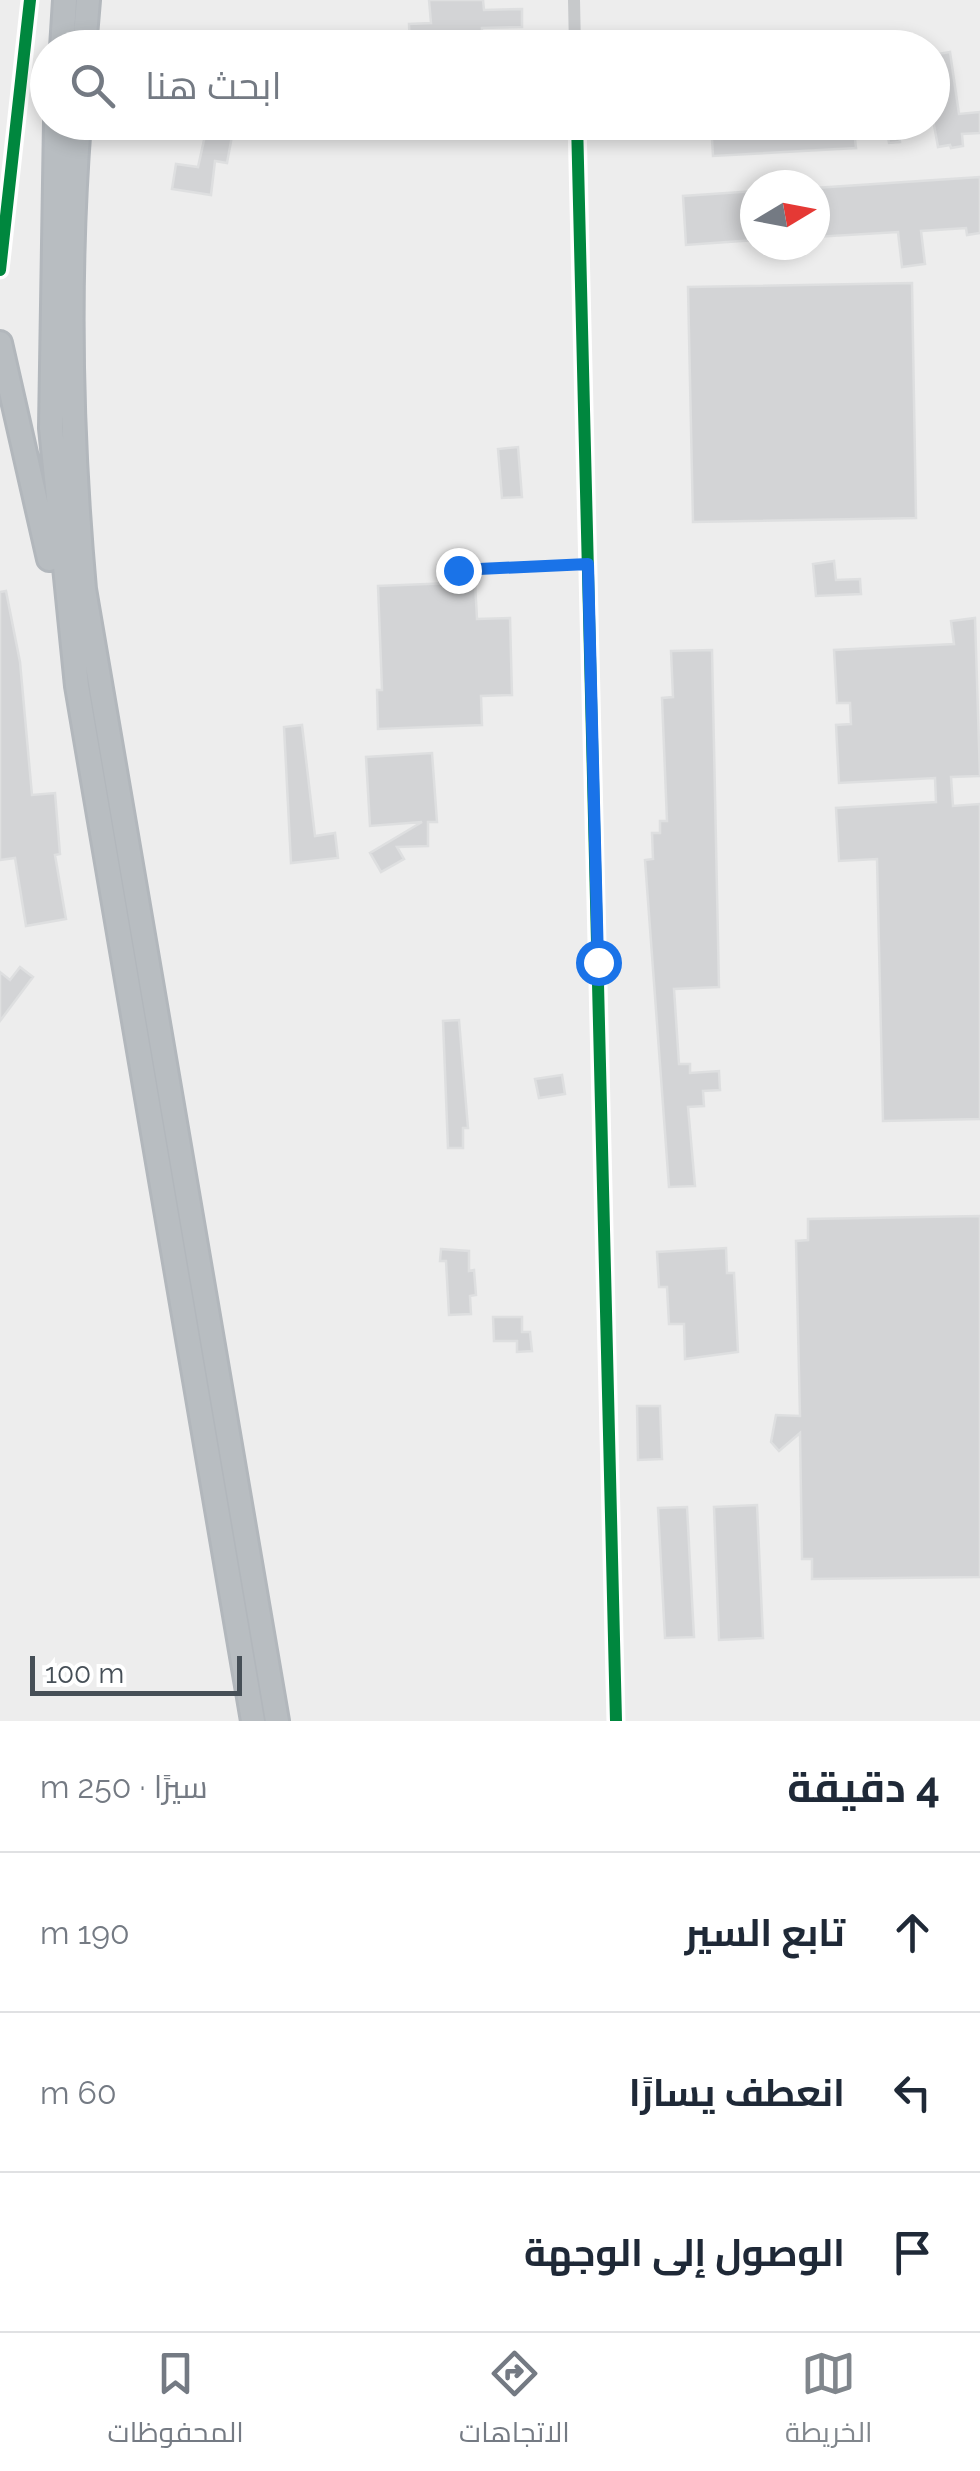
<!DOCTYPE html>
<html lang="ar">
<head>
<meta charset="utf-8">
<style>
	:root { --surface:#fff; --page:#f6f6f7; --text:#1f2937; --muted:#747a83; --line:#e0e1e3; --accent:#80868c }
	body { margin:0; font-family:Raleway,Cairo,sans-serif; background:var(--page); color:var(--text); direction:rtl }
	.compass { position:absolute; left:740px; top:170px; width:90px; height:90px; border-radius:50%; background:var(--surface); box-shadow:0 5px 15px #0003; rotate:80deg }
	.scale { position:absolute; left:30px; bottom:25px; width:212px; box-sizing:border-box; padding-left:10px; border:5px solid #464f57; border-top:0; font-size:28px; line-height:35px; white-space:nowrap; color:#464f57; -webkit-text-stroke:8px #fff; paint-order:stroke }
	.stop { position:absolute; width:30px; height:30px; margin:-22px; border:8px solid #1a73e8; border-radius:50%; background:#fff }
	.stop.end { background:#1a73e8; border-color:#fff; box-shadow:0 2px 10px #0008 }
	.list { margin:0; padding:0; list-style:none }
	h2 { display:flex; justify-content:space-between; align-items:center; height:130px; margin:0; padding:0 40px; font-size:42px }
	h2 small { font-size:32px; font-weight:400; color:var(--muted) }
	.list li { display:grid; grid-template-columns:65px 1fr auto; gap:30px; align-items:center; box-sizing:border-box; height:160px; padding:0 40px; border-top:2px solid var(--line) }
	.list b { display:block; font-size:38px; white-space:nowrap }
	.list em { font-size:32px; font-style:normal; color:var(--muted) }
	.icon { flex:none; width:55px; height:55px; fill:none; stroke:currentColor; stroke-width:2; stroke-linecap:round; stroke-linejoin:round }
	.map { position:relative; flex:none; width:980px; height:1721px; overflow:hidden; direction:ltr }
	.search { position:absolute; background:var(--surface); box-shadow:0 5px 15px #0003; left:30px; right:30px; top:30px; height:110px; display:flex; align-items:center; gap:25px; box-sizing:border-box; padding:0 35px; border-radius:55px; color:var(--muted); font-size:38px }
	.sheet { height:610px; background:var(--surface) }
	nav { display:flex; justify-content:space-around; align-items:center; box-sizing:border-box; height:140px; border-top:2px solid var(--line); background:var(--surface); font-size:28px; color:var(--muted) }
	nav a { display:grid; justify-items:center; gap:5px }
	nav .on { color:var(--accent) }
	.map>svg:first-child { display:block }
</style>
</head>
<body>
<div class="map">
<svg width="980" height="1721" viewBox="0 0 980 1721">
	<rect width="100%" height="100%" fill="#ededed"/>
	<path fill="#d3d4d6" stroke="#dedfe0" stroke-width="2.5" d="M 429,0 L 483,0 L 484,10 L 522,9 L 522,27 L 482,28 L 482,36 L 433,36 L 433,48 L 410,48 L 409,24 L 431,23 Z
		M 950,52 L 959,114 L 980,112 L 980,133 L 962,134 L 963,146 L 951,148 L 950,145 L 938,147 L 932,114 L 932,55 Z
		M 711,122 L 898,122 L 900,142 L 889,143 L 888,137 L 855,139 L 856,148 L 713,156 Z
		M 206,131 L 232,136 L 227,163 L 215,161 L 211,195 L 172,189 L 176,164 L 198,167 Z
		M 980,177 L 980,233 L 967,235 L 966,228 L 921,231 L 925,264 L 902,267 L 898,232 L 815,237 L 815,188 Z
		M 755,191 L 755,240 L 686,245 L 683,196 Z
		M 912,283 L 916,518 L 693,522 L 688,287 Z
		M 518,447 L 522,497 L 502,498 L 498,449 Z
		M 834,561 L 836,580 L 860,579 L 861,594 L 816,596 L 813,564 Z
		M 475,582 L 477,619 L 510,618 L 512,695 L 481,696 L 482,725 L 378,729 L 377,690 L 382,690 L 378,586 Z
		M 6,591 L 20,662 L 32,795 L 55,793 L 60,854 L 55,855 L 66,919 L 26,926 L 15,858 L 0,860 L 0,592 Z
		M 975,618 L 980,776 L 951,777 L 953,806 L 980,804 L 980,1119 L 883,1121 L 877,859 L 839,861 L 836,808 L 936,802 L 935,778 L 839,783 L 836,725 L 851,724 L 850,703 L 837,703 L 834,650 L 954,644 L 951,621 Z
		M 712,650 L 719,987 L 674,989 L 679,1064 L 690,1064 L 690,1073 L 719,1071 L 720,1090 L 703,1091 L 704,1106 L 688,1107 L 695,1186 L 669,1187 L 645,860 L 653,859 L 652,833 L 660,833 L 660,821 L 667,821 L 662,698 L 673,697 L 671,651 Z
		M 302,725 L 315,836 L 335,833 L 338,858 L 291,863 L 284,727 Z
		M 432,753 L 437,822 L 428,822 L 428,846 L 397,847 L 404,859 L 381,872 L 370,853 L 422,822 L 370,826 L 366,757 Z
		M 20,967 L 33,977 L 0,1021 L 0,972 L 10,980 Z
		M 459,1020 L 468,1128 L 463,1128 L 463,1148 L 448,1148 L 443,1021 Z
		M 562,1075 L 565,1094 L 539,1098 L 535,1079 Z
		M 980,1216 L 980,1577 L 812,1579 L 812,1559 L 802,1559 L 800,1433 L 779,1451 L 771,1442 L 776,1415 L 800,1416 L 796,1241 L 808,1240 L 808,1219 Z
		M 726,1248 L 727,1273 L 734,1273 L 738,1352 L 685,1359 L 684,1324 L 669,1324 L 667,1287 L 659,1287 L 657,1252 Z
		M 441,1249 L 469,1251 L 469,1271 L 474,1270 L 476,1295 L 470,1296 L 471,1314 L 449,1315 L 446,1261 L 440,1261 Z
		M 493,1317 L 522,1317 L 522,1332 L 530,1332 L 532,1351 L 517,1352 L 517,1341 L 494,1341 Z
		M 637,1406 L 660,1406 L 662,1459 L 638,1460 Z
		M 757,1505 L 763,1638 L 719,1640 L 714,1507 Z
		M 687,1507 L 694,1637 L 665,1638 L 658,1508 Z"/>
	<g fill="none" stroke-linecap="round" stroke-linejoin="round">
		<g stroke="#b2b7bc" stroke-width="28">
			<path id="highway" d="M 62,48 L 65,0
				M 84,48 L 88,0
				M 56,122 L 51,428 L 77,686 L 253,1721
				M 79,122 C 67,279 70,433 84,589 L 277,1721
				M 0,343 L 49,559"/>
		</g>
		<path stroke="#c7c9cb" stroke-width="6" d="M 458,571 L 586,564"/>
		<path stroke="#c7c9cb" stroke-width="12" d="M 574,0 L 575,48
			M 577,122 L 616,1721
			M 0,270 L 30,0"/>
		<use href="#highway" stroke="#b8bdc1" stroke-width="22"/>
		<g stroke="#fff" stroke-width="19">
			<path id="cycleway" d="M 577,122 L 616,1721
				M 0,270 L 30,0"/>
		</g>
		<use href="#cycleway" stroke="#00873e" stroke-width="12"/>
	</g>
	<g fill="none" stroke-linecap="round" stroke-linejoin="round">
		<path stroke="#1a73e8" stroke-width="12" d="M 458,570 L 588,564 L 598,962"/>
	</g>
</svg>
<svg class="compass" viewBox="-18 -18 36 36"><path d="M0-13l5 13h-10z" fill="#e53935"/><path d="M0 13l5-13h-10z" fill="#747a83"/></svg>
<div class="scale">100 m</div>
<div class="stop" style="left:598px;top:962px"></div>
<div class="stop end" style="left:458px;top:570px"></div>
<div class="search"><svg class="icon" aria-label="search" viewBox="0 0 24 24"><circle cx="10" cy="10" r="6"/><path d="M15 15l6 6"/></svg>ابحث هنا</div>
</div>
<section class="sheet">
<h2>4 دقيقة<small>سيرًا · 250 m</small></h2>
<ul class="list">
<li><svg class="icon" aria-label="ahead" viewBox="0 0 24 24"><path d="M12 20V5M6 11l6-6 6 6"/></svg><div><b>تابع السير</b></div><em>190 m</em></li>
<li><svg class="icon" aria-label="left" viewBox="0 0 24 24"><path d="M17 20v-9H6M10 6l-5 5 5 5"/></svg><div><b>انعطف يسارًا</b></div><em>60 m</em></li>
<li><svg class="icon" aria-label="arrive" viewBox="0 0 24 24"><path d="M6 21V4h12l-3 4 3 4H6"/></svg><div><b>الوصول إلى الوجهة</b></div></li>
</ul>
</section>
<nav>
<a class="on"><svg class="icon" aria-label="map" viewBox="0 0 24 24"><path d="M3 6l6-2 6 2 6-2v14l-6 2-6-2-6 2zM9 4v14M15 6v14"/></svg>الخريطة</a>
<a><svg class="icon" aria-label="directions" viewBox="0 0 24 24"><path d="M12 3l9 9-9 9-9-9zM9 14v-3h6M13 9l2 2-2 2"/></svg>الاتجاهات</a>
<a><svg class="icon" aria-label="saved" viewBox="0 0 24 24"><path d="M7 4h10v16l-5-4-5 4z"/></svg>المحفوظات</a>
</nav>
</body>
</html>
